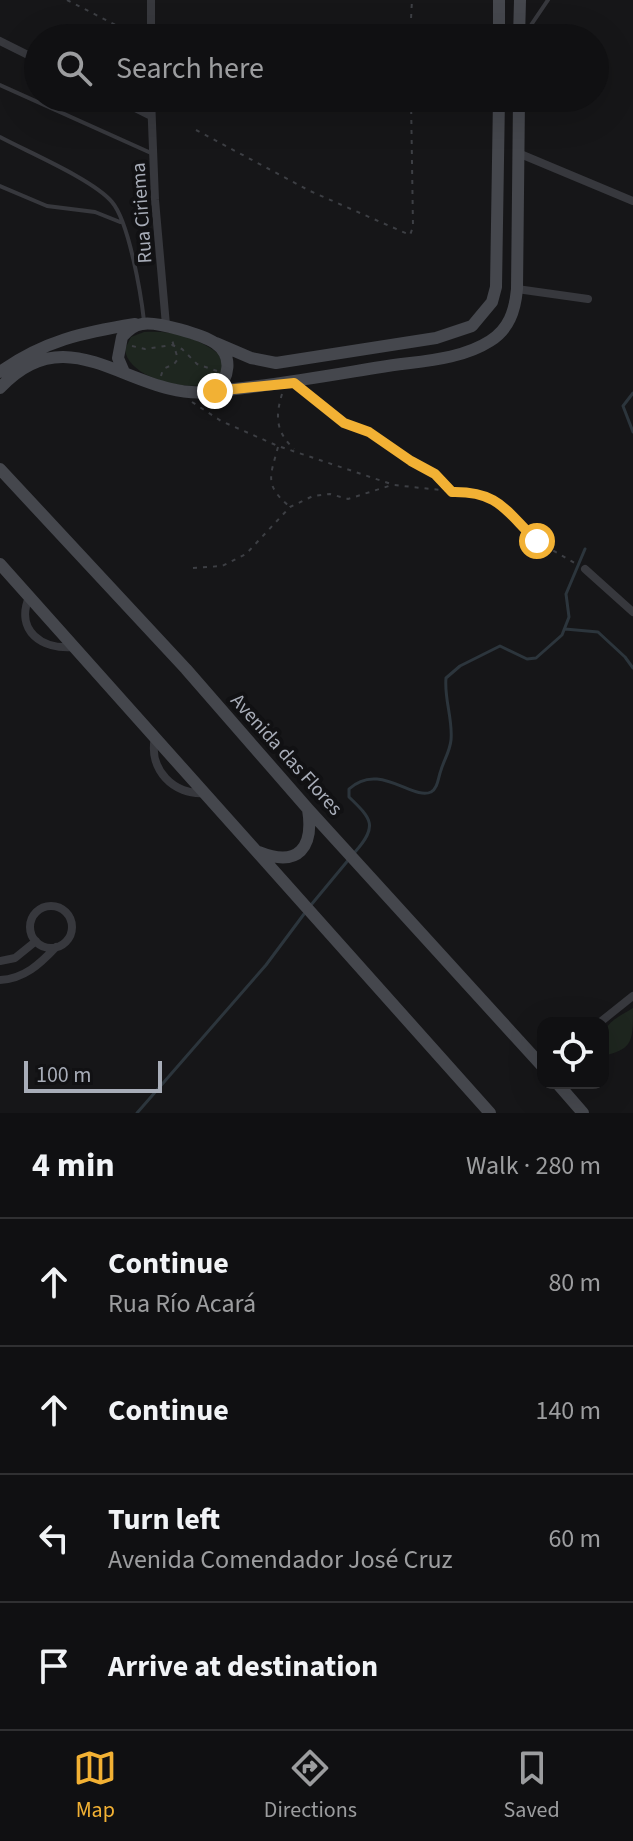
<!DOCTYPE html>
<html lang="en">
<head>
<meta charset="utf-8">
<style>
	:root { --surface:#101012; --page:#19191b; --text:#f1f3f6; --muted:#9c9d9f; --line:#303032; --accent:#f2b134 }
	body { margin:0; font-family:"Source Sans 3",sans-serif; background:var(--page); color:var(--text) }
	.controls { position:absolute; right:24px; bottom:24px; display:grid; overflow:hidden; border-radius:16px; box-shadow:0 8px 32px #0002 }
	.controls button { width:72px; height:72px; display:grid; place-items:center; padding:0; border:0; border-bottom:2px solid var(--line); background:var(--surface); color:var(--text); font:40px sans-serif }
	.scale { position:absolute; left:24px; bottom:20px; width:138px; box-sizing:border-box; padding-left:8px; border:4px solid #a8adb8; border-top:0; font-size:22px; line-height:28px; white-space:nowrap; color:#a8adb8; -webkit-text-stroke:6px #111113; paint-order:stroke }
	.stop { position:absolute; width:24px; height:24px; margin:-18px; border:6px solid #f2b134; border-radius:50%; background:#fff }
	.stop.end { background:#f2b134; border-color:#fff; box-shadow:0 2px 8px #0008 }
	.list { margin:0; padding:0; list-style:none }
	h2 { display:flex; justify-content:space-between; align-items:center; height:104px; margin:0; padding:0 32px; font-size:34px }
	h2 small { font-size:26px; font-weight:400; color:var(--muted) }
	.list li { display:grid; grid-template-columns:52px 1fr auto; gap:24px; align-items:center; box-sizing:border-box; height:128px; padding:0 32px; border-top:2px solid var(--line) }
	.list b { display:block; font-size:30px; white-space:nowrap }
	.list p { margin:0; font-size:26px; white-space:nowrap; color:var(--muted) }
	.list em { font-size:26px; font-style:normal; color:var(--muted) }
	.icon { flex:none; width:44px; height:44px; fill:none; stroke:currentColor; stroke-width:2; stroke-linecap:round; stroke-linejoin:round }
	.map { position:relative; flex:none; width:633px; height:1113px; overflow:hidden }
	.search { position:absolute; background:var(--surface); box-shadow:0 8px 32px #0002; left:24px; right:24px; top:24px; height:88px; display:flex; align-items:center; gap:20px; box-sizing:border-box; padding:0 28px; border-radius:44px; color:var(--muted); font-size:30px }
	.sheet { height:616px; background:var(--surface) }
	nav { display:flex; justify-content:space-around; align-items:center; box-sizing:border-box; height:112px; border-top:2px solid var(--line); background:var(--surface); font-size:22px; color:var(--muted) }
	nav a { display:grid; justify-items:center; gap:4px }
	nav .on { color:var(--accent) }
	.map>svg:first-child { display:block }
</style>
</head>
<body>
<div class="map">
<svg width="633" height="1113" viewBox="0 0 633 1113">
	<rect width="100%" height="100%" fill="#161618"/>
	<path fill="#1e261f" d="M 144,332 C 171,330 197,337 219,354 L 225,373 C 220,378 216,383 210,384 C 186,391 127,378 125,349 L 131,337 Z
		M 633,1008 C 633,1042 633,1049 603,1056 C 603,1024 606,1024 633,1008 Z"/>
	<g fill="none" stroke-linecap="round" stroke-linejoin="round">
		<path stroke="#2c353c" stroke-width="3" d="M 633,393 L 623,406 L 633,432
			M 565,629 L 598,632 L 625,657 L 633,668
			M 355,852 C 378,826 372,819 349,797 L 349,789 C 379,761 413,801 431,792 C 438,788 438,778 441,770 C 444,760 450,751 451,740 C 453,719 444,699 446,678 L 460,666 L 500,646 L 527,659 L 536,658 L 562,635 L 569,617 L 566,594 L 585,549
			M 311,905 L 350,858
			M 137,1113 L 266,965 L 307,910"/>
		<path stroke="#3d3f44" stroke-width="2" stroke-dasharray="4 6" stroke-linecap="butt" d="M 67,0 L 141,38
			M 410,38 L 412,0
			M 196,130 L 310,191 L 410,235 L 413,227 L 411,98
			M 132,346 L 145,349 L 172,345 L 182,349 L 197,364 L 217,371
			M 161,376 L 163,369 L 174,364 L 178,359 L 172,340
			M 303,390 L 344,423 L 369,432 L 411,461 L 435,474 L 452,491
			M 282,394 C 275,417 276,432 294,449
			M 192,402 L 221,421 L 278,446 L 394,485 L 487,495 L 500,503 L 537,541 L 578,565
			M 278,447 C 270,477 264,485 290,507
			M 193,568 L 222,566 L 246,554 L 290,507 L 313,496 L 330,494 L 348,499 L 392,485"/>
		<path stroke="#37383d" stroke-width="4" d="M 521,31 L 529,28 L 548,0
			M 0,85 L 151,153
			M 0,137 C 28,152 94,180 112,202 C 129,222 141,294 144,321
			M 0,186 L 47,206 L 95,212 L 120,222"/>
		<path stroke="#37383d" stroke-width="8" d="M 151,0 L 151,38
			M 0,41 L 38,60
			M 115,98 L 151,116
			M 151,98 L 155,200 L 166,325
			M 518,153 L 633,201
			M 517,289 L 588,299
			M 585,569 L 633,612
			M 29,597 C 15,631 42,650 74,647
			M 155,738 C 148,769 174,796 205,793
			M30 927a21 21 0 1 1 42 0a21 21 0 1 1-42 0Z
			M 0,961 L 15,958 L 36,941
			M 0,980 C 24,979 40,964 56,947
			M 599,1023 L 633,996"/>
		<path stroke="#45474d" stroke-width="12" d="M 499,38 L 499,0
			M 519,38 L 520,0
			M 216,343 L 251,358 L 276,363 L 436,338 L 472,326 L 492,302 L 496,287 L 499,98
			M 0,372 C 43,341 84,332 135,324
			M 0,388 C 72,310 135,405 215,391 C 229,379 234,356 215,343 C 203,335 157,321 142,324 C 134,325 127,331 122,337 L 118,358 L 124,372
			M 215,391 C 271,386 326,376 381,367 C 416,361 459,361 490,341 C 509,329 515,311 517,289 L 519,98
			M 0,469 L 186,669 L 308,809 L 543,1067
			M 0,564 L 490,1113
			M 259,852 C 299,868 314,847 308,809
			M 557,1083 L 583,1113"/>
	</g>
	<g fill="none" stroke-linecap="round" stroke-linejoin="round">
		<path stroke="#f2b134" stroke-width="10" d="M 215,391 L 294,383 L 344,423 L 369,432 L 411,461 L 435,474 L 452,492 C 500,491 506,512 537,541"/>
	</g>
	<g text-anchor="middle" stroke-width="8" stroke-linejoin="round" paint-order="stroke">
		<g font-size="20" fill="#a8adb8" stroke="#111113">
			<text transform="translate(141 213) rotate(-94)" y="7">Rua Ciriema</text>
			<text transform="translate(287 754) rotate(48)" y="7">Avenida das Flores</text>
		</g>
	</g>
</svg>
<div class="controls">
<button><svg class="icon" aria-label="locate" viewBox="0 0 24 24"><circle cx="12" cy="12" r="6"/><path d="M12 2v4M12 18v4M2 12h4M18 12h4"/></svg></button>
</div>
<div class="scale">100 m</div>
<div class="stop" style="left:537px;top:541px"></div>
<div class="stop end" style="left:215px;top:391px"></div>
<div class="search"><svg class="icon" aria-label="search" viewBox="0 0 24 24"><circle cx="10" cy="10" r="6"/><path d="M15 15l6 6"/></svg>Search here</div>
</div>
<section class="sheet">
<h2>4 min<small>Walk · 280 m</small></h2>
<ul class="list">
<li><svg class="icon" aria-label="ahead" viewBox="0 0 24 24"><path d="M12 20V5M6 11l6-6 6 6"/></svg><div><b>Continue</b><p>Rua Río Acará</p></div><em>80 m</em></li>
<li><svg class="icon" aria-label="ahead" viewBox="0 0 24 24"><path d="M12 20V5M6 11l6-6 6 6"/></svg><div><b>Continue</b></div><em>140 m</em></li>
<li><svg class="icon" aria-label="left" viewBox="0 0 24 24"><path d="M17 20v-9H6M10 6l-5 5 5 5"/></svg><div><b>Turn left</b><p>Avenida Comendador José Cruz</p></div><em>60 m</em></li>
<li><svg class="icon" aria-label="arrive" viewBox="0 0 24 24"><path d="M6 21V4h12l-3 4 3 4H6"/></svg><div><b>Arrive at destination</b></div></li>
</ul>
</section>
<nav>
<a class="on"><svg class="icon" aria-label="map" viewBox="0 0 24 24"><path d="M3 6l6-2 6 2 6-2v14l-6 2-6-2-6 2zM9 4v14M15 6v14"/></svg>Map</a>
<a><svg class="icon" aria-label="directions" viewBox="0 0 24 24"><path d="M12 3l9 9-9 9-9-9zM9 14v-3h6M13 9l2 2-2 2"/></svg>Directions</a>
<a><svg class="icon" aria-label="saved" viewBox="0 0 24 24"><path d="M7 4h10v16l-5-4-5 4z"/></svg>Saved</a>
</nav>
</body>
</html>
